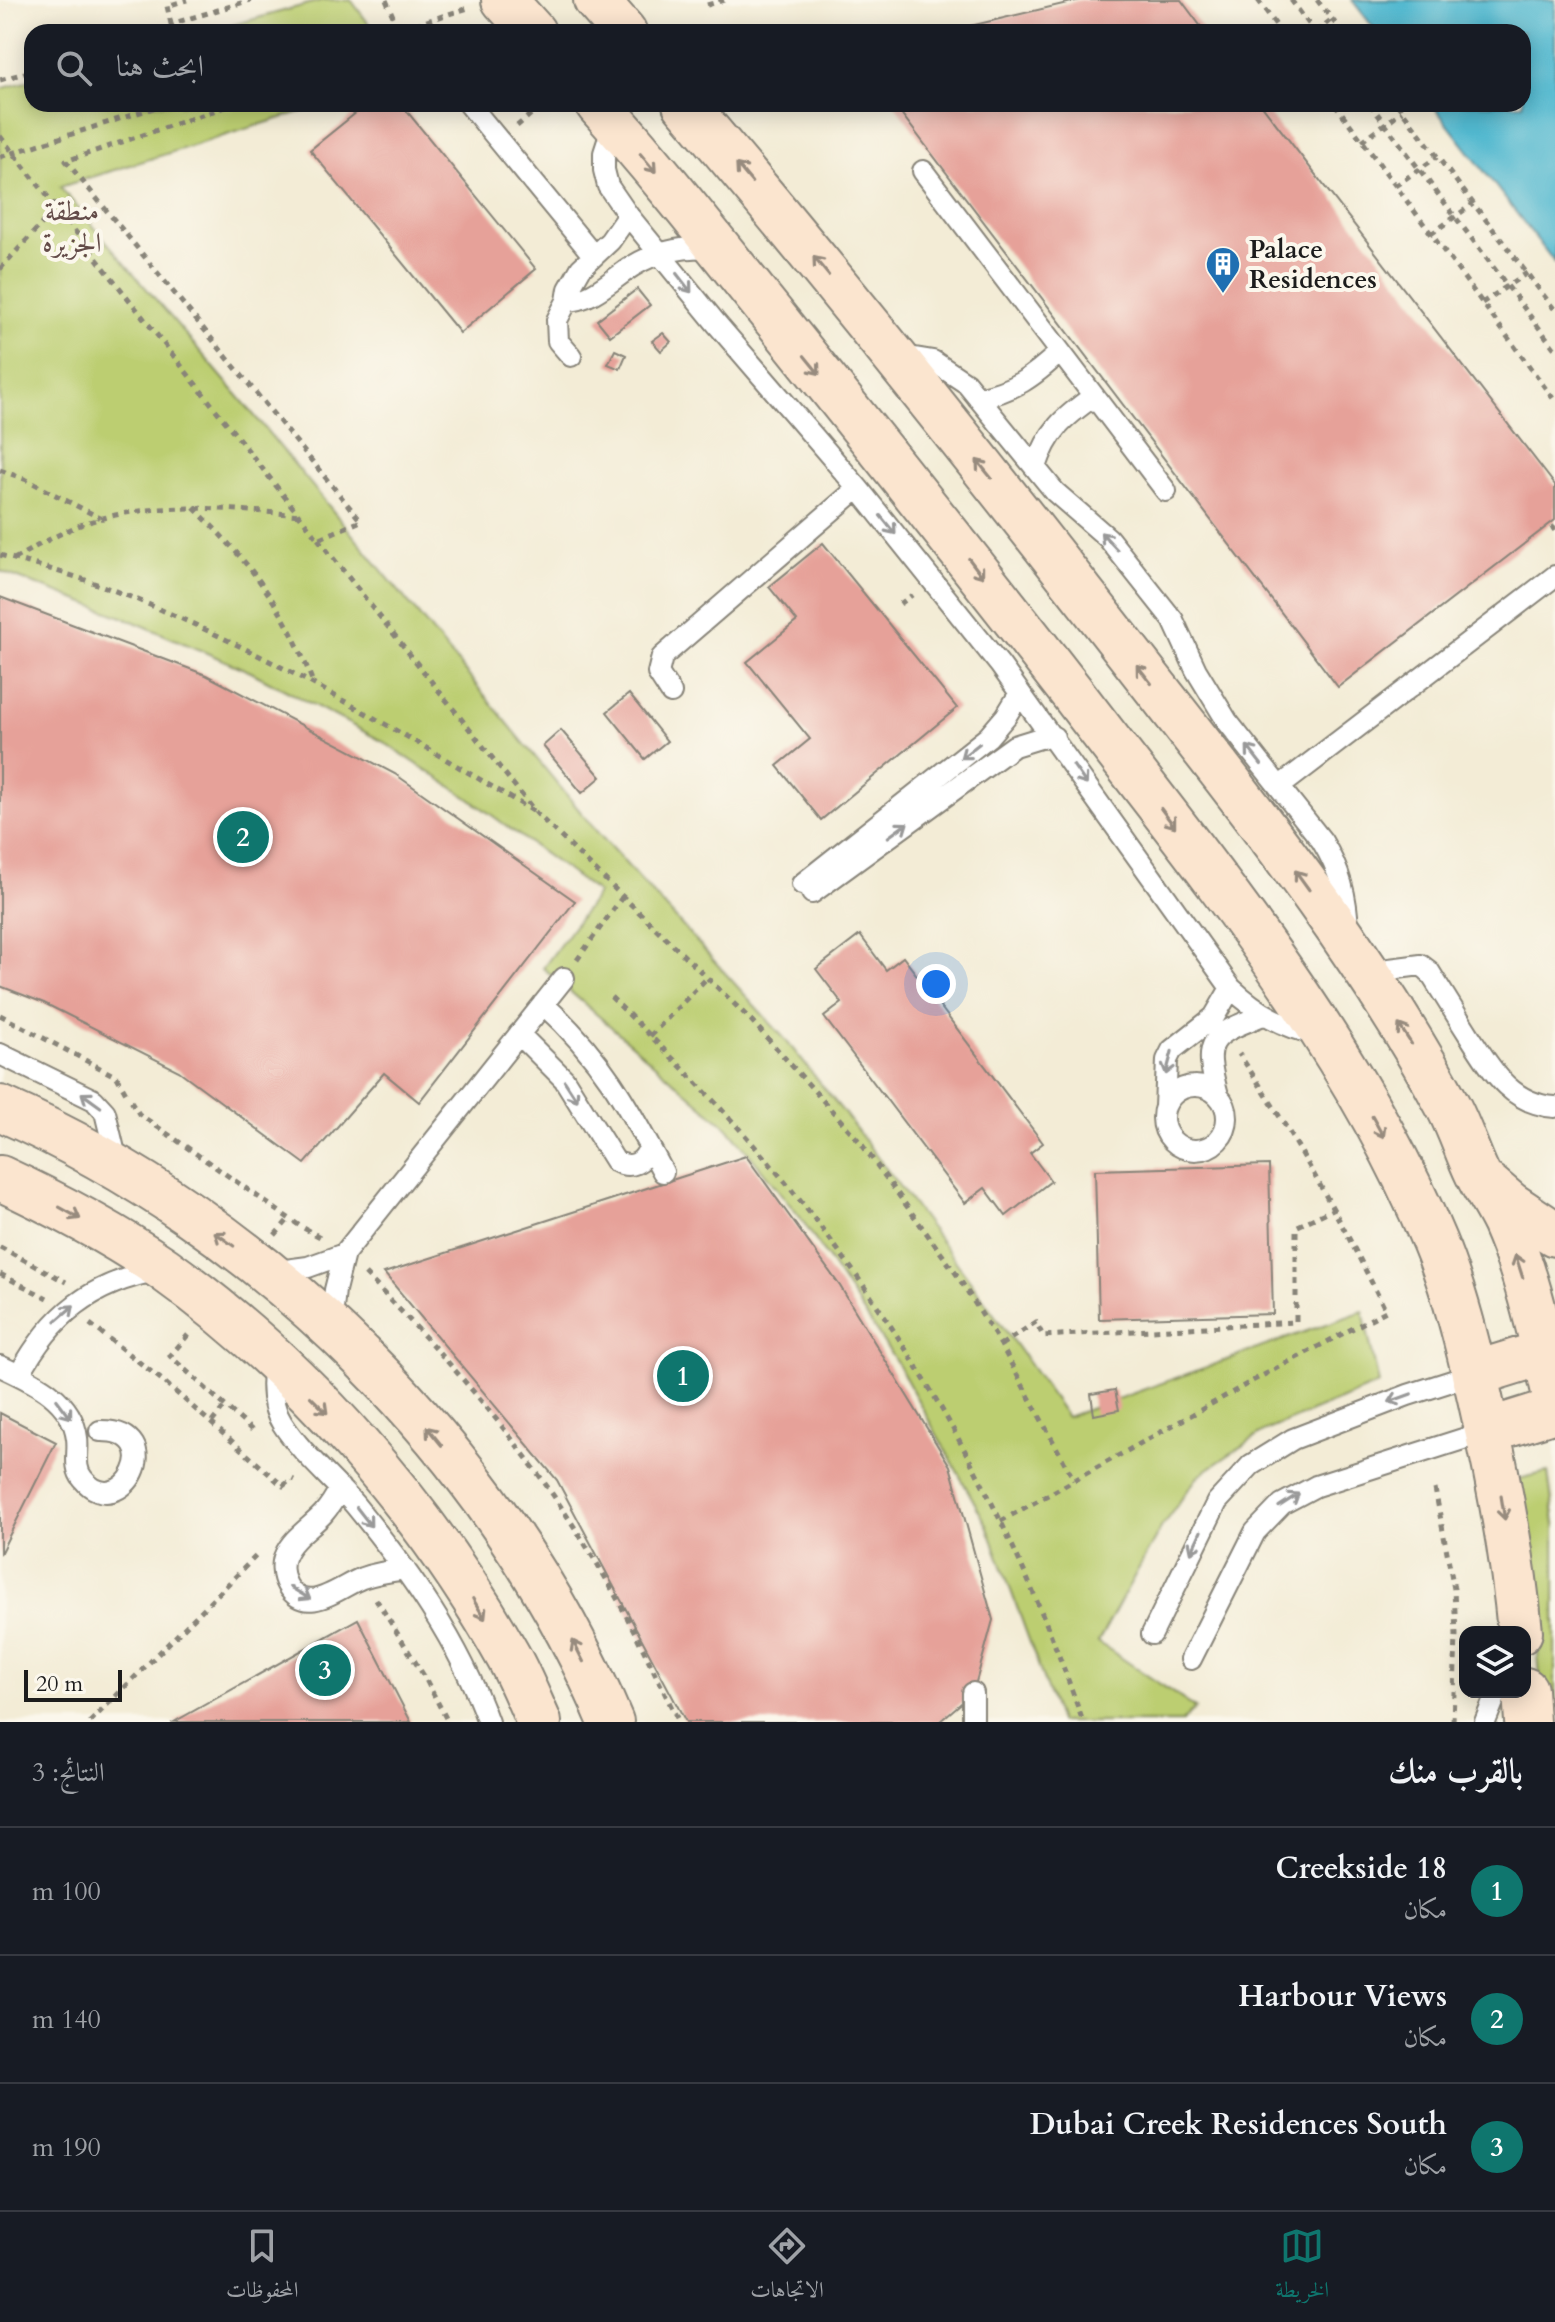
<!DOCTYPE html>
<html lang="ar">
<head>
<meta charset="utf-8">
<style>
	:root { --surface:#171b24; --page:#20242c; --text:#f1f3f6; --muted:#9ea1a6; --line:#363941; --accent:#0f766e }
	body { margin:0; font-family:Cardo,Amiri,serif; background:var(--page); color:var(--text); direction:rtl }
	.controls { position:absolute; right:24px; bottom:24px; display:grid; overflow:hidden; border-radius:16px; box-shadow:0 4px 20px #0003 }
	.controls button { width:72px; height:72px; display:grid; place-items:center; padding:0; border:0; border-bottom:2px solid var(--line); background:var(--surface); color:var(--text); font:40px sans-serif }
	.scale { position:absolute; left:24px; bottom:20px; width:98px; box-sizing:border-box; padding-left:8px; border:4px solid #1c1c1c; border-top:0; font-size:22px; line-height:28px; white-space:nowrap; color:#1c1c1c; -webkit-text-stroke:6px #fbf7ec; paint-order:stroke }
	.you { position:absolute; left:936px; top:984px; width:28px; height:28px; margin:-20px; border:6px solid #fff; border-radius:50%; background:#1a73e8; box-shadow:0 0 0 12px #1a73e833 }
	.badge { display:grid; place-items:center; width:52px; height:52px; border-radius:50%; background:var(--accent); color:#fff; font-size:26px; font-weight:700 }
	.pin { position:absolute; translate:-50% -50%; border:4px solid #fff; box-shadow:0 2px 8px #0006 }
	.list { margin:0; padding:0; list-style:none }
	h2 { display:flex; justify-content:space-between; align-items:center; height:104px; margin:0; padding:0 32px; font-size:34px }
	h2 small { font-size:26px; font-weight:400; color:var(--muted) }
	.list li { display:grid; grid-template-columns:52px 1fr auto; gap:24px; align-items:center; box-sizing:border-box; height:128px; padding:0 32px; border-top:2px solid var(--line) }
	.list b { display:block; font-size:30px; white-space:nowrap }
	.list p { margin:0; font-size:26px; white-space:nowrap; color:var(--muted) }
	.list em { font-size:26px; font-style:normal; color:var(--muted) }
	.icon { flex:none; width:44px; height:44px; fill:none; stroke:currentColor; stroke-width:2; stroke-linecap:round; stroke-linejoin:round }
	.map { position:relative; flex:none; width:1555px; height:1722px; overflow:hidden; direction:ltr }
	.search { position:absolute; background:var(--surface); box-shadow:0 4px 20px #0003; left:24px; right:24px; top:24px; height:88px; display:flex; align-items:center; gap:20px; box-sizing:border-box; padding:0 28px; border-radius:24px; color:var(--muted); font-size:30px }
	.sheet { height:488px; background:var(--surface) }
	nav { display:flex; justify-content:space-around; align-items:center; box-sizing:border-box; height:112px; border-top:2px solid var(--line); background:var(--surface); font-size:22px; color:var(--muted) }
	nav a { display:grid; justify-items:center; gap:4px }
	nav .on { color:var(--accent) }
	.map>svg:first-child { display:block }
</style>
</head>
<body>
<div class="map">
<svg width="1555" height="1722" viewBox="0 0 1555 1722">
	<rect width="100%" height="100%" fill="#fbf7ec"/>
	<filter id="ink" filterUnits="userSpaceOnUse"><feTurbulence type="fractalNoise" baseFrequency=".0125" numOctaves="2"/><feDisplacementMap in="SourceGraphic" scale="16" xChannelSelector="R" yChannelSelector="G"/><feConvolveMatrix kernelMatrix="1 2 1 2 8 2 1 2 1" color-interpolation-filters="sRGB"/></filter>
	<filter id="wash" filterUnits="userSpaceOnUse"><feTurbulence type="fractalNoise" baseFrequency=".006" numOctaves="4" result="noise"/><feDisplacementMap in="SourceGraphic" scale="32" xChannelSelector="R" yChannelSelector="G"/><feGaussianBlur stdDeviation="1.8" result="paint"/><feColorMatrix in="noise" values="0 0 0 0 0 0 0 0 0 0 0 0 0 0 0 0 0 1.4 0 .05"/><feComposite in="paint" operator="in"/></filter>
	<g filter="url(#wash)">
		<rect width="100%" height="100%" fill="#f3ecd6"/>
		<path fill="#bcce71" stroke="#6c7546" stroke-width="2" d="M 323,0 L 351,0 L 375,32 L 207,32 Z
			M 32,80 L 32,104 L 326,104 L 60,187 L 244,403 L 598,833 L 784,1038 L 845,1114 L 966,1275 L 1067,1417 L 1363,1311 L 1379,1384 L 1265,1431 L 1199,1475 L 1162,1526 L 1098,1642 L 1195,1708 L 1182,1722 L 1059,1722 L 987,1525 L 896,1361 L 800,1217 L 728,1128 L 543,968 L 598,893 L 467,797 L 382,741 L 251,672 L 130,620 L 0,571 L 0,89 Z
			M 1548,1472 L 1555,1524 L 1555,1722 L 1544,1722 L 1531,1576 L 1518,1479 Z"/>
		<path fill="#51b8cf" stroke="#366a76" stroke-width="2" d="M 1352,0 L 1555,0 L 1555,263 L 1432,104 L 1523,104 L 1523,32 L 1377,32 Z"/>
		<g id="blocks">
			<path fill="#e6a199" d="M 1080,0 L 1181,0 L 1205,32 L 945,32 Z
				M 367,104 L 401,104 L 536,269 L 460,333 L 310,150 Z
				M 894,104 L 1261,104 L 1555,485 L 1555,520 L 1338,687 Z
				M 637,289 L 650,305 L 610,336 L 597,320 Z
				M 663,333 L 671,342 L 661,351 L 652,341 Z
				M 615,350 L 626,355 L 620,369 L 608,364 Z
				M 823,543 L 957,708 L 821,820 L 777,766 L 810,739 L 747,662 L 797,621 L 769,587 Z
				M 0,597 L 206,675 L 395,774 L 575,901 L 419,1102 L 384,1073 L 305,1164 L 179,1071 L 44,1003 L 0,986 Z
				M 629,694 L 667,741 L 645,759 L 607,712 Z
				M 561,730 L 601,777 L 582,793 L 543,746 Z
				M 860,935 L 886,970 L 903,957 L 1043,1143 L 1030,1153 L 1051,1181 L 1006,1216 L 985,1188 L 965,1203 L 824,1017 L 842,1003 L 816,969 Z
				M 746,1156 L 840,1286 L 950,1466 L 993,1620 L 973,1693 L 939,1722 L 686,1722 L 557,1480 L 384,1273 Z
				M 1269,1165 L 1273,1314 L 1099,1319 L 1095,1170 Z
				M 1115,1390 L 1119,1410 L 1094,1415 L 1091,1394 Z
				M 0,1413 L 56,1442 L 0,1554 Z
				M 358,1619 L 411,1722 L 174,1722 Z"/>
		</g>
	</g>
	<g filter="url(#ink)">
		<use href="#blocks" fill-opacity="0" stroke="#888479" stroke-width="2"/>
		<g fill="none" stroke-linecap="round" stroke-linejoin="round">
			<g stroke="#888479" stroke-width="24">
				<path id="lane" d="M 469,104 L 593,255
					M 614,122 L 604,153 L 604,170 L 608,186 L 628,215 L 716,323 L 858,488 L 1000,665 L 1231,988 C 1258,1013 1283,1027 1319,1035
					M 923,171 L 1166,491
					M 567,301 C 593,300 612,279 633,266 C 659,250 688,246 717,248
					M 897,355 L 933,361 L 966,383 L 1055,492 L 1108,538 L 1173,620 L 1196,670 L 1227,721 L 1322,841 C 1340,871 1347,896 1348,931
					M 571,356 L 558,341 L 557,320 L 567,301 L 569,289 L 581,268 L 610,241 L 628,215
					M 978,398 C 1015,390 1032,378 1060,352
					M 1036,467 C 1048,431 1063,418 1094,396
					M 671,693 L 658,673 L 662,657 L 858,488
					M 1279,787 L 1555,576
					M 802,884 L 988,737 L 1006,716 L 1020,693
					M 812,893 L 1014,746 L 1040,738 L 1054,737
					M 1366,972 L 1421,965 L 1429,971 C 1442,992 1455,1013 1469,1035 C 1491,1069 1510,1104 1555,1107
					M 543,1004 C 601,1056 627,1104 663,1172
					M 519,1034 L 564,1079 L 615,1161 C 631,1170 644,1163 649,1147
					M 0,1054 L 94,1100 L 105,1112 L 118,1166
					M1163 1118a32 32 0 1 1 64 0a32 32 0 1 1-64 0Z
					M 1218,1095 C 1202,1038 1211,1036 1263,1015
					M 1165,1107 L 1167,1060 L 1172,1050 L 1214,1017 L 1231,988
					M 271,1272 L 308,1267 L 344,1254
					M 331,1328 L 335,1290 L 344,1254 L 564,978
					M 274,1364 C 271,1383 271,1406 282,1423 C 301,1453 332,1478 355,1505 C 409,1571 459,1641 488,1722
					M 0,1366 C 32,1381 72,1398 77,1438 C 79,1452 73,1467 83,1479 C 121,1526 173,1430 100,1431
					M 19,1375 C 52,1314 91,1283 160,1270
					M 340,1488 C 335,1498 330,1506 323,1514 C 311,1527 292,1538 285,1555 C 281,1563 282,1576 287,1585 C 306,1618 339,1587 362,1578 C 376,1573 390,1571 405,1569
					M 1152,1634 L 1217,1502 L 1251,1465 L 1293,1439 L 1408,1395 L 1474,1374
					M 1191,1659 L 1255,1532 L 1282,1504 L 1316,1486 L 1488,1431
					M 973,1722 L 973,1693
					M 1485,1722 L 1497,1692"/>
			</g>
			<g stroke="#888479" stroke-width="48">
				<path id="secondary" d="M 504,0 L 533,32
					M 596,0 L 624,32
					M 598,104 C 661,174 719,249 778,322 C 877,445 976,569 1073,694 C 1204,866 1350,1039 1434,1241 C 1455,1291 1468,1346 1480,1398 C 1498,1476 1513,1553 1520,1632
					M 685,104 C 834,278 976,457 1117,638 C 1234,789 1358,938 1449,1108 C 1460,1129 1467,1152 1477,1173 C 1485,1190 1496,1205 1504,1222 C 1528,1276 1541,1338 1555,1396
					M 0,1108 C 265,1224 499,1454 611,1722
					M 0,1178 C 56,1204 113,1234 164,1269 C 302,1367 426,1509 508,1656 C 520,1677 529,1700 539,1722
					M 1489,1186 L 1510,1204 L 1555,1234
					M 1474,1374 L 1555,1349
					M 1488,1431 L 1555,1410
					M 1525,1690 L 1527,1722"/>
			</g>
			<path stroke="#888479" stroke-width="5" stroke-dasharray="6 6" stroke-linecap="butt" d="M 386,0 L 399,30
				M 1258,0 L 1281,32
				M 1291,0 L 1315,32
				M 1317,0 L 1342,32
				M 707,5 L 724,0
				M 171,24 L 167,6 L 187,0
				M 163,32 L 173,29 L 171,24 L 251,0
				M 392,32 L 468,8
				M 1316,32 L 1332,19
				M 0,80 L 32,71
				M 1335,104 L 1555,401
				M 1370,104 L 1555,349
				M 1397,104 L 1555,310
				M 517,126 L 536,110
				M 0,136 L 318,539 L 361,521 L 66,161 L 234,104
				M 1362,141 L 1402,111
				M 0,157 L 166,104
				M 1395,186 L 1437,157
				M 1431,234 L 1473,204
				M 0,269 L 57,207
				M 1482,303 L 1527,273
				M 0,470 L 27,480 L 100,518
				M 194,508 C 251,564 285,607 313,683
				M 1555,526 L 1553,528 L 1555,531
				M 318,539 L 537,814 L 751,1020 L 860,1142 L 957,1275 L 1001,1345 L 1074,1480
				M 0,555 C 31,564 63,572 94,583 C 247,639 393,728 533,811
				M 14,559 C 42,543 73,525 103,518 C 169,501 234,510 300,515
				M 900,604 L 912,595
				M 577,960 L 623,896
				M 611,997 C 662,1047 712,1097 758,1150 C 903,1317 1012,1514 1083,1722
				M 0,1015 L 117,1077 L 126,1093
				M 650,1036 L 707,978
				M 131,1101 L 139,1114 L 300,1226 L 320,1237
				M 275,1235 L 289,1219
				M 0,1247 L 66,1282
				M 0,1274 L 47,1298
				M 365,1274 C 447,1357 527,1448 588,1549 C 623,1604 650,1664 679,1722
				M 90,1324 L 162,1380 L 283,1486 L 292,1479 L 294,1480
				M 188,1335 L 170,1356 L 254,1432
				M 1001,1345 L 1036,1322 L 1043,1336 L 1296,1322 L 1296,1227 L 1335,1208
				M 212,1422 L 225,1406
				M 1435,1489 L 1454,1589 L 1456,1635 L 1453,1722
				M 1001,1521 L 1256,1379 L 1386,1311 C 1342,1222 1295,1136 1239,1054
				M 376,1599 L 424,1676 L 448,1722
				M 90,1722 L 256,1556"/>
			<use href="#lane" stroke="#fff" stroke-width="20"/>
			<use href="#secondary" stroke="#fbe5cf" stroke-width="44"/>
		</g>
		<defs><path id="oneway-shaft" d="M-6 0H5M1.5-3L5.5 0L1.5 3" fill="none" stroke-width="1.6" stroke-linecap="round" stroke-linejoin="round" transform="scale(2)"/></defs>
		<g stroke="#978b7e">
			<use href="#oneway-shaft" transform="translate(648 163) rotate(50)"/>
			<use href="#oneway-shaft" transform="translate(744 173) rotate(-130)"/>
			<use href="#oneway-shaft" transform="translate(821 266) rotate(-129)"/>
			<use href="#oneway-shaft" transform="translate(812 365) rotate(51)"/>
			<use href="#oneway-shaft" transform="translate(984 469) rotate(-129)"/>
			<use href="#oneway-shaft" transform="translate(976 568) rotate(53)"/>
			<use href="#oneway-shaft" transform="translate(1144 674) rotate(-128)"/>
			<use href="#oneway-shaft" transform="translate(1168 818) rotate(53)"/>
			<use href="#oneway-shaft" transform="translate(1302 880) rotate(-126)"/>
			<use href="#oneway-shaft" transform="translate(1405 1034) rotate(-123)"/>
			<use href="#oneway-shaft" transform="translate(1378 1127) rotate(61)"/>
			<use href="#oneway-shaft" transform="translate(70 1213) rotate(29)"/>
			<use href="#oneway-shaft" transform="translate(224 1239) rotate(-144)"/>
			<use href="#oneway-shaft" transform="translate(1519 1266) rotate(-108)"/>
			<use href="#oneway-shaft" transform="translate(319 1405) rotate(45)"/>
			<use href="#oneway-shaft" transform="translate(434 1436) rotate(-129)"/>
			<use href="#oneway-shaft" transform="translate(1503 1508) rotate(81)"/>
			<use href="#oneway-shaft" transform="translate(479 1609) rotate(59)"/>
			<use href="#oneway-shaft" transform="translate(578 1651) rotate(-117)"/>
		</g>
		<g stroke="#999">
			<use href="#oneway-shaft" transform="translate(684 283) rotate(52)"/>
			<use href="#oneway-shaft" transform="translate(888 525) rotate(51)"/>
			<use href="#oneway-shaft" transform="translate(1109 541) rotate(-133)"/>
			<use href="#oneway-shaft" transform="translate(970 751) rotate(142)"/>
			<use href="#oneway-shaft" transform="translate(1254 755) rotate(-128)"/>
			<use href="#oneway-shaft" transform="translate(1080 775) rotate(55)"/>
			<use href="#oneway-shaft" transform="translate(898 830) rotate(-36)"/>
			<use href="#oneway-shaft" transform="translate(1169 1063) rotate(105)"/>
			<use href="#oneway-shaft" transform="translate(571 1091) rotate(57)"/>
			<use href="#oneway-shaft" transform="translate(91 1100) rotate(-144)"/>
			<use href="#oneway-shaft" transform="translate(65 1313) rotate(-41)"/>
			<use href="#oneway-shaft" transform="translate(1400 1398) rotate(160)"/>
			<use href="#oneway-shaft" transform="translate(64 1409) rotate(53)"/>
			<use href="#oneway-shaft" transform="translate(1289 1500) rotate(-33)"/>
			<use href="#oneway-shaft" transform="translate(364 1517) rotate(52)"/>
			<use href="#oneway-shaft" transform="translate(1196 1542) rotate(115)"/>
			<use href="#oneway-shaft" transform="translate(300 1593) rotate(31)"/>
		</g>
	</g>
	<defs>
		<g id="building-pin" transform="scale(1.8)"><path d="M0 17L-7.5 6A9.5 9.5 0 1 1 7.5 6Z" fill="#1f6fb2" stroke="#fbf7ec"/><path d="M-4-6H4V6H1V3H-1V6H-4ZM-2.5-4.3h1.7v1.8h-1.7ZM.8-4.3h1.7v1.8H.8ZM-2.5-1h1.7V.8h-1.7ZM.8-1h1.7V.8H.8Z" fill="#fff"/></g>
	</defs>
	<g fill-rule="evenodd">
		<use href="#building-pin" x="1223" y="264"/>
	</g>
	<g text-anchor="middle" stroke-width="8" stroke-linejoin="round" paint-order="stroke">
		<g font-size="26" font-weight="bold" fill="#1c1c1c" stroke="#fbf7ec" text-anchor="start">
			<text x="1249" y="258">Palace<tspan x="1249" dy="30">Residences</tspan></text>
		</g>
		<g font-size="28" fill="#634b48" stroke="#fbf7ec">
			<text x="72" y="220">منطقة<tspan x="72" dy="32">الجزيرة</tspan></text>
		</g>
	</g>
</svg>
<div class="controls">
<button><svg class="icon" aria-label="layers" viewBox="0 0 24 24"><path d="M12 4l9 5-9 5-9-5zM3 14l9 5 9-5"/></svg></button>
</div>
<div class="scale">20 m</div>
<div class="you"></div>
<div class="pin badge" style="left:683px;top:1376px">1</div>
<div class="pin badge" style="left:243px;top:837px">2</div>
<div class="pin badge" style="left:325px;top:1670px">3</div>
<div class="search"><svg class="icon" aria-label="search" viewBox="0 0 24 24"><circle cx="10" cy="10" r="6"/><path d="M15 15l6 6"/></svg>ابحث هنا</div>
</div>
<section class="sheet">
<h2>بالقرب منك<small>النتائج: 3</small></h2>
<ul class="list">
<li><span class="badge">1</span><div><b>Creekside 18</b><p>مكان</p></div><em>100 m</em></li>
<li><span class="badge">2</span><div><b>Harbour Views</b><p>مكان</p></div><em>140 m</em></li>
<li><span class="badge">3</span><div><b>Dubai Creek Residences South</b><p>مكان</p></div><em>190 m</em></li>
</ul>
</section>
<nav>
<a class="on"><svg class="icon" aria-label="map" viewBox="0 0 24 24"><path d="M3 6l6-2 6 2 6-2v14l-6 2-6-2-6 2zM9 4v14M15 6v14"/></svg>الخريطة</a>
<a><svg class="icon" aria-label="directions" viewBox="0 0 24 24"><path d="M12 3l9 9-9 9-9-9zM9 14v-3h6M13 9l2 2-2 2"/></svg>الاتجاهات</a>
<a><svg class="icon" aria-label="saved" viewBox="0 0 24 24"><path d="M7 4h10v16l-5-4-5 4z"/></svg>المحفوظات</a>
</nav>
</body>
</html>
